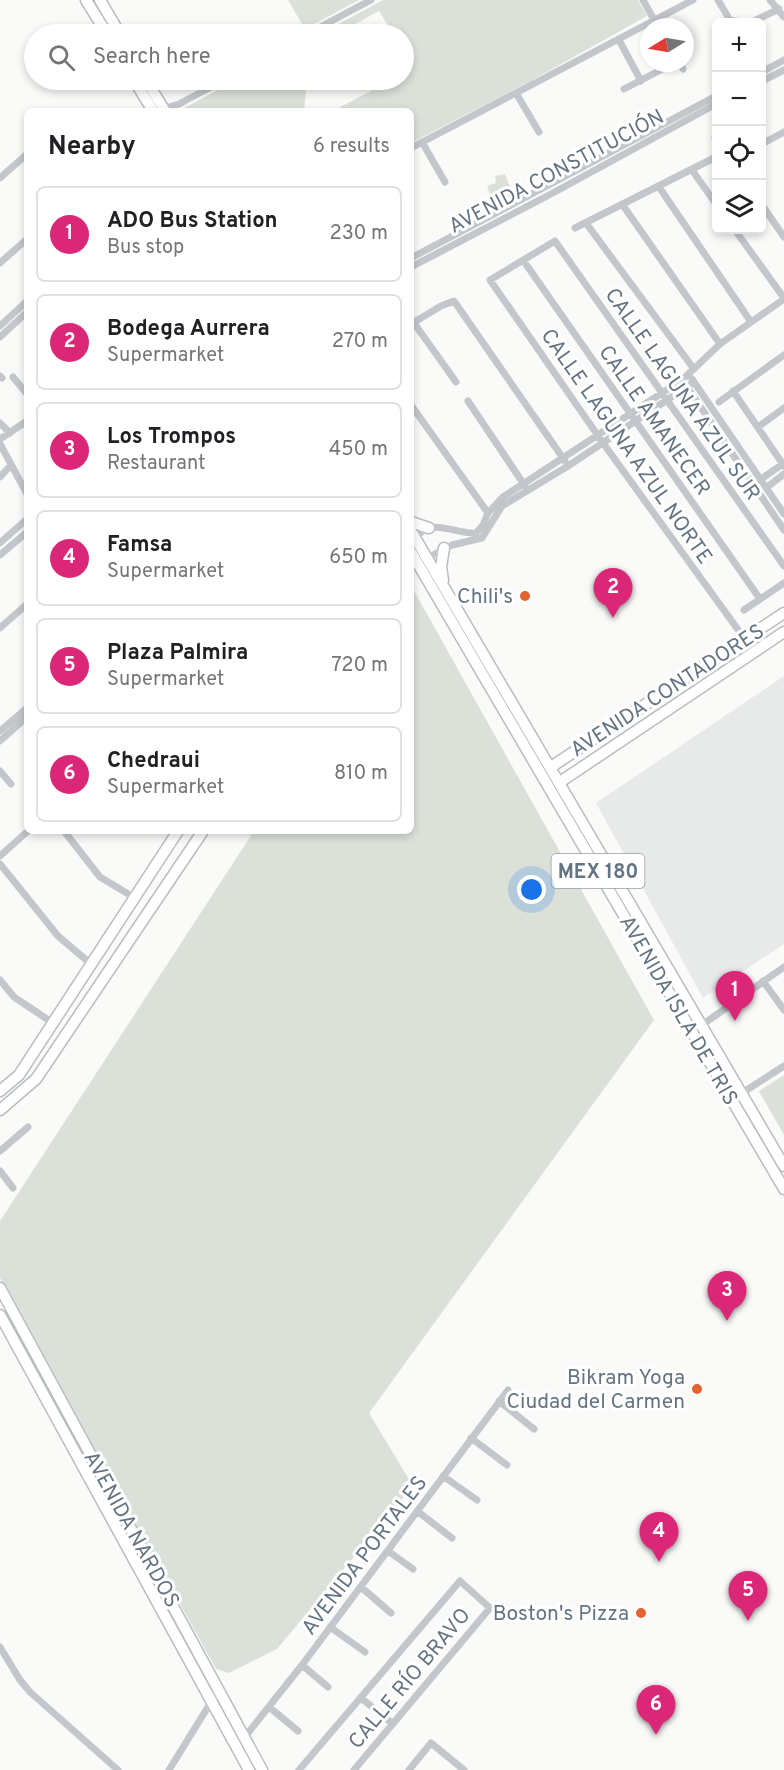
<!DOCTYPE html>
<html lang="en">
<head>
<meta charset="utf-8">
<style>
	:root { --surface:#fff; --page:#f2f2f2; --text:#202124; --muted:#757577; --line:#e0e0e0; --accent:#db2777 }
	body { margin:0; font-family:Overpass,sans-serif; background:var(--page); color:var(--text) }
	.controls { position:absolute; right:18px; top:18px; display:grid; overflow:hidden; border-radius:9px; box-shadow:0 3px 9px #0003 }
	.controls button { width:54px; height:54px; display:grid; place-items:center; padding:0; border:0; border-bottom:2px solid var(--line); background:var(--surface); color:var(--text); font:30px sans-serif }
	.compass { position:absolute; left:640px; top:18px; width:54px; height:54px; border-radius:50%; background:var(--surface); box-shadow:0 3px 9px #0003; rotate:259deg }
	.you { position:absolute; left:532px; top:890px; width:21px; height:21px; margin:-15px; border:4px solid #fff; border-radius:50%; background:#1a73e8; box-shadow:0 0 0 9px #1a73e833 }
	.badge { display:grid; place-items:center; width:39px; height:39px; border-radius:50%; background:var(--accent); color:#fff; font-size:20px; font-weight:700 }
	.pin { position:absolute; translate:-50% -50px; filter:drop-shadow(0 2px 3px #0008) }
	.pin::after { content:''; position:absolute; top:32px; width:21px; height:18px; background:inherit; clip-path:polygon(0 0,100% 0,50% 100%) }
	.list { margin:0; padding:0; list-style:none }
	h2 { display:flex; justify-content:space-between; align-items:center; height:78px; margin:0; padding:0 24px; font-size:26px }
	h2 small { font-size:20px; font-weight:400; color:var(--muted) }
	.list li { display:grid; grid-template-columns:39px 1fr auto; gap:18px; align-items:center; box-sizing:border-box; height:96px; margin:0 12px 12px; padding:0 12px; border:2px solid var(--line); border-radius:9px }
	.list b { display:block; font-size:22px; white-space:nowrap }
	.list p { margin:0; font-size:20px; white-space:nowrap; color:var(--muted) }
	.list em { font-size:20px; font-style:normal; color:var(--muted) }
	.icon { flex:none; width:33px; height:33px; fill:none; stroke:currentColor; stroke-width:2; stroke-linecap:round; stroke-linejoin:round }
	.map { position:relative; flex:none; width:784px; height:1770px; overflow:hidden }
	.search { position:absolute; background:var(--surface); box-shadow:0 3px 9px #0003; left:24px; top:24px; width:390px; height:66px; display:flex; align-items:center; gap:15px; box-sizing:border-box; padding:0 21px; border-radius:33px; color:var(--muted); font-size:22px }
	.panel { position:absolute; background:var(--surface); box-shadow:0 3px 9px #0003; left:24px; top:108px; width:390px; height:726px; border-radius:9px }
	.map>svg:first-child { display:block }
</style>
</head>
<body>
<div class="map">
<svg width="784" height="1770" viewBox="0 0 784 1770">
	<rect width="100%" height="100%" fill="#fafaf8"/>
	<path fill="#e8e9e9" d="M 784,676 L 784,944 L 703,998 L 596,803 Z"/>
	<path fill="#dbe1d9" d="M 288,0 L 359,0 L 305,29 Z
		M 383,0 L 638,0 L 647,16 L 529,82 L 411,143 L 411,111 L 333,111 L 391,80 L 404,80 L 404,73 L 412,68 L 404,53 L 404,34 L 393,34 L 379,11 L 337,34 L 320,34 Z
		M 237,80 L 307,80 L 304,111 L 183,111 L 182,109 Z
		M 505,174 L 510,187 L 512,187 C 513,193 509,197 510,202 L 471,223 L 471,220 L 499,205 L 495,197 L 491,196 L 487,186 L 496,183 L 495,176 Z
		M 413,589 L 654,1020 L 369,1413 L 413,1486 L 277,1649 L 229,1673 L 216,1669 L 0,1278 L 0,1221 L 254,831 L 411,831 L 411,591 Z
		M 784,1075 L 784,1135 L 759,1091 Z"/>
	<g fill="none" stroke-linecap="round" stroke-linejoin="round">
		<g stroke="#b8bdc2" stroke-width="13">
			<path id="secondary" d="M 551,767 L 784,613
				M 560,782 L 784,632
				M 0,1091 L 19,1075 L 178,831
				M 0,1110 L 36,1079 L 203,831
				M 0,1288 L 262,1770
				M 0,1315 L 249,1770"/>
		</g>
		<g stroke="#b9bdc1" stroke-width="13">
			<path id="primary" d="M 86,0 L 107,34
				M 100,0 L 120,34
				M 134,80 L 153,111
				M 146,80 L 165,111
				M 411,522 L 429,528
				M 411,531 L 784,1166
				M 411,552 L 784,1189
				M 443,580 L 441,567 L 444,548"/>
		</g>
		<path stroke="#c3c7cb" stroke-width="7" d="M 643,0 L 658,27
			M 718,0 L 731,22
			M 770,0 L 784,17
			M 729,20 L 742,22
			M 752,22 L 779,9
			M 307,34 L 371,0
			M 619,40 L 641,81
			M 680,63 L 683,69
			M 762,72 L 784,60
			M 762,81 L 784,70
			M 624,89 L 674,63
			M 516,93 L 539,132
			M 162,109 L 179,104 L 224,80
			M 715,138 L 716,140
			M 422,142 L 445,182
			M 762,144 L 784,132
			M 411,148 L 693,0
			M 692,170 L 716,204
			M 0,178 L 27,154
			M 659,187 L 751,322
			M 622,204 L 720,344
			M 762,205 L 784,237
			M 586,223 L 694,369
			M 575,228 L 716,157
			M 735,230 L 784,298
			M 411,258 L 716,96
			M 523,260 L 760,599
			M 0,263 L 27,239
			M 411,267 L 551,194 L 716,104
			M 414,323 L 456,382
			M 411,324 L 441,306 L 454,301 L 565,461
			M 0,326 L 27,301
			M 0,337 L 27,312
			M 0,376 L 2,378
			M 13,377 L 27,394
			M 692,379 L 784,514
			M 685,384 L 784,530
			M 733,391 L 784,466
			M 468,401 L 525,486
			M 719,402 L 784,355
			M 411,405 L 488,513
			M 0,423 L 10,433
			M 758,427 L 784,408
			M 0,439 L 27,421
			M 0,444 L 27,494
			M 0,477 L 11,465
			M 760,480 L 784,463
			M 766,488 L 784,474
			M 416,538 C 431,516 456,535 476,533 L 483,525 L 488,513 L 503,497 L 682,380 L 720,344 L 784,299
			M 0,543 L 27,519
			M 0,555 L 27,532
			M 427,558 L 452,545 L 482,538 L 502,506 L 568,466 L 694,382
			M 744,610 L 784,583
			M 0,628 L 27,604
			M 739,631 L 603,443 L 490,280 L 555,241 L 784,566
			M 0,731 L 27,708
			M 0,741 L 27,717
			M 0,771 L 11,784
			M 64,831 L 100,877 L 135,898
			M 0,856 L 28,831
			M 0,864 L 58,936 L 91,964
			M 0,980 L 14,997 L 53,1023
			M 763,981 L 784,1010
			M 702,1025 L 784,967
			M 742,1093 L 784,1066
			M 0,1151 L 28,1127
			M 0,1171 L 13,1188
			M 499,1401 L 534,1429
			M 471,1438 L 507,1465
			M 443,1476 L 477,1500
			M 417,1511 L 452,1538
			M 388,1551 L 413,1569
			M 361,1587 L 391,1613
			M 330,1627 L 365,1652
			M 0,1647 L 20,1680 L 30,1692 L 118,1770
			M 302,1665 L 328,1687
			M 361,1698 L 393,1724
			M 269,1707 L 298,1731
			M 244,1738 L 302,1665 L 508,1390
			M 169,1770 L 219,1689
			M 299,1770 L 460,1581 L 490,1608 L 354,1770
			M 409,1770 L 431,1743 L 464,1770"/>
		<use href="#secondary" stroke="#fff" stroke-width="10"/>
		<use href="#primary" stroke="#fff" stroke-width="10"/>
	</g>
	<g fill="#e3632f" stroke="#fff" stroke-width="2">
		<circle cx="525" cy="596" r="6"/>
		<circle cx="697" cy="1389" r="6"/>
		<circle cx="641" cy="1613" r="6"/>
	</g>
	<g text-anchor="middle" stroke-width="6" stroke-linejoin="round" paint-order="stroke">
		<rect fill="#fff" stroke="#939ea8" stroke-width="1.5" x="551.5" y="854" width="93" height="34" rx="4.5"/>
		<g font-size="20" font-weight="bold" fill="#657482">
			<text x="598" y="878">MEX 180</text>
		</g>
		<g font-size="21" fill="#657482" stroke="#fff">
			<text transform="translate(556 171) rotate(-28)" y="7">AVENIDA CONSTITUCIÓN</text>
			<text transform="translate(683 394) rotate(55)" y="7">CALLE LAGUNA AZUL SUR</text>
			<text transform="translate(655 420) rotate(55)" y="7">CALLE AMANECER</text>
			<text transform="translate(627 446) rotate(55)" y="7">CALLE LAGUNA AZUL NORTE</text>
			<text transform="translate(667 690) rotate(-33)" y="7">AVENIDA CONTADORES</text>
			<text transform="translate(679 1010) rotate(60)" y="7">AVENIDA ISLA DE TRIS</text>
			<text transform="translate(132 1529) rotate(61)" y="7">AVENIDA NARDOS</text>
			<text transform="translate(364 1555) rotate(-53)" y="7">AVENIDA PORTALES</text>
			<text transform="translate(409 1678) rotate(-50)" y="7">CALLE RÍO BRAVO</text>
		</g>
		<g font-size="21" fill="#657482" stroke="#fff" text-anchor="end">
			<text x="513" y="603">Chili's</text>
			<text x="685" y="1384">Bikram Yoga<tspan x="685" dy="24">Ciudad del Carmen</tspan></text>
			<text x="629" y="1620">Boston's Pizza</text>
		</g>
	</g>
</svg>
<div class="controls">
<button>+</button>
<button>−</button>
<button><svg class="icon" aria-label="locate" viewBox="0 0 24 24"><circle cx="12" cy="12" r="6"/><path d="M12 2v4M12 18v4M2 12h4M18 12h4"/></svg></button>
<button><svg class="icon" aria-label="layers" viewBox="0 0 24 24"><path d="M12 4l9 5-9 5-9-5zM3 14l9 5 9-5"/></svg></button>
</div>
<svg class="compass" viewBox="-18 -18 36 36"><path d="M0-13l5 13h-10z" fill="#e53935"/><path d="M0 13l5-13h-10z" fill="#757577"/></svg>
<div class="you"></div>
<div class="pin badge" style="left:735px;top:1021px">1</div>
<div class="pin badge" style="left:613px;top:618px">2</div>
<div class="pin badge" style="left:727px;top:1321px">3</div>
<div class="pin badge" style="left:659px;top:1562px">4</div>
<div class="pin badge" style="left:748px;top:1621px">5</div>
<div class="pin badge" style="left:656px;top:1735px">6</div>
<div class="search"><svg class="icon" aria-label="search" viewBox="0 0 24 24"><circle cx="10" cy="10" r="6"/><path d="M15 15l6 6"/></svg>Search here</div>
<section class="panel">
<h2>Nearby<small>6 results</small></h2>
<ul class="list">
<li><span class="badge">1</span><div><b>ADO Bus Station</b><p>Bus stop</p></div><em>230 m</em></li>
<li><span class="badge">2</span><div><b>Bodega Aurrera</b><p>Supermarket</p></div><em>270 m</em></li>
<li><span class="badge">3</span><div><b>Los Trompos</b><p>Restaurant</p></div><em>450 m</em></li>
<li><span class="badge">4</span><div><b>Famsa</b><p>Supermarket</p></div><em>650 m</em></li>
<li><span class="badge">5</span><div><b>Plaza Palmira</b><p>Supermarket</p></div><em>720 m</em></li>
<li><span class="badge">6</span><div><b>Chedraui</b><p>Supermarket</p></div><em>810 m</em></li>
</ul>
</section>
</div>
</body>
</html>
